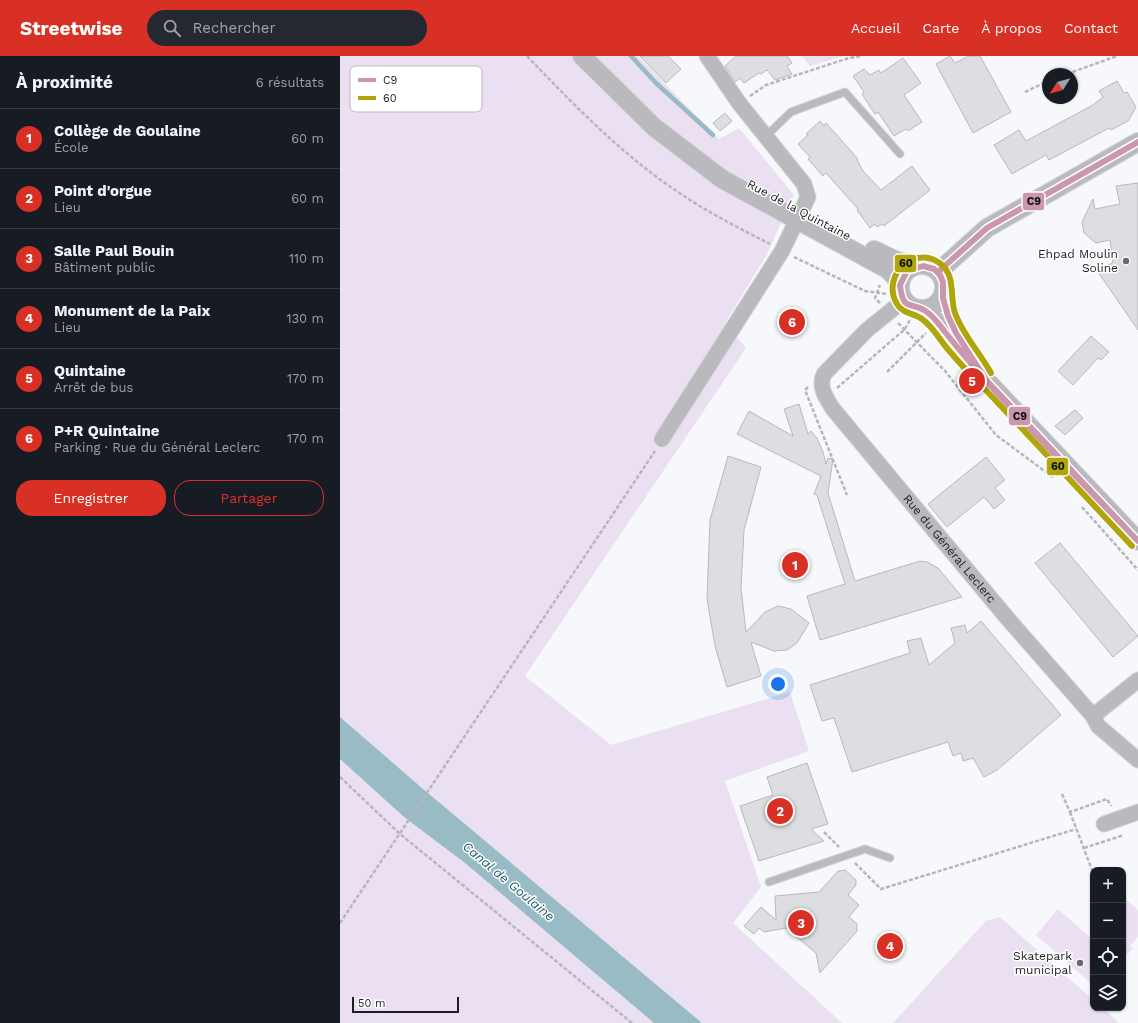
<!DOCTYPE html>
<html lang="fr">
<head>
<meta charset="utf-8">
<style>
	:root { --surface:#171b24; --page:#242831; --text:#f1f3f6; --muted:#9ea1a6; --line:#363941; --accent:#d93025 }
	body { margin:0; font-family:"Work Sans",sans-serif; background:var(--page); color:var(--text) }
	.controls { position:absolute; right:12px; bottom:12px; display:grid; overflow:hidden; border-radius:8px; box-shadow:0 1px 3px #0004 }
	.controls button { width:36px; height:36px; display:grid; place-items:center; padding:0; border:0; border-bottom:1px solid var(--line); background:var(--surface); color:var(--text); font:20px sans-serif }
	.compass { position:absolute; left:702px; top:12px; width:36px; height:36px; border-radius:50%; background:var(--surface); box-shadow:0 1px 3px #0004; rotate:233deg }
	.scale { position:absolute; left:12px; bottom:10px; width:107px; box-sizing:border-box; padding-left:4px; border:2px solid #1c1e20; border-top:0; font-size:11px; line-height:14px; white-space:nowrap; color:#1c1e20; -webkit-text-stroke:3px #fff; paint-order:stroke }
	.you { position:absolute; left:438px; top:628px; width:14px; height:14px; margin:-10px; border:3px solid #fff; border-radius:50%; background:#1a73e8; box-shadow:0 0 0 6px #1a73e833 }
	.badge { display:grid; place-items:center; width:26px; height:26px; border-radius:50%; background:var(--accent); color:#fff; font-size:13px; font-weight:700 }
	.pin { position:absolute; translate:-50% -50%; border:2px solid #fff; box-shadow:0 1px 4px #0006 }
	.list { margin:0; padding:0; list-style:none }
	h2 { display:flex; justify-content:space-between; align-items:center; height:52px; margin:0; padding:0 16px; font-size:17px }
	h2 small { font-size:13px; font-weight:400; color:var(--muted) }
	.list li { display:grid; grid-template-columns:26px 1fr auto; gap:12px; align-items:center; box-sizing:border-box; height:60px; padding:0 16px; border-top:1px solid var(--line) }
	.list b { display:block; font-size:15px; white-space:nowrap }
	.list p { margin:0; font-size:13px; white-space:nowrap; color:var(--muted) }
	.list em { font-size:13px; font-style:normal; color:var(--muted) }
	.actions { display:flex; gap:8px; padding:12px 16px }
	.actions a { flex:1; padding:9px 0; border:1px solid var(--accent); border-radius:16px; text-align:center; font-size:14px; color:var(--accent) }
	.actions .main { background:var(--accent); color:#fff }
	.icon { flex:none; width:22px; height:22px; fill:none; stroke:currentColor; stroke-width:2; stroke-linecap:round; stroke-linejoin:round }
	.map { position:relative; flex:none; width:798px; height:967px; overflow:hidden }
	header { display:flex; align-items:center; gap:24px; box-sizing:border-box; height:56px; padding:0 20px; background:var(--accent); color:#fff }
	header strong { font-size:19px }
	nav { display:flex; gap:22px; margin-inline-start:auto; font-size:14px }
	.search { width:280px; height:36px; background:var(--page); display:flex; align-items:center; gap:10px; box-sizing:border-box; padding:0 14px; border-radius:22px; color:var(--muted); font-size:15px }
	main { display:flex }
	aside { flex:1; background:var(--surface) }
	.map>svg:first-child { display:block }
</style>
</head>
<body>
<header>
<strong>Streetwise</strong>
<div class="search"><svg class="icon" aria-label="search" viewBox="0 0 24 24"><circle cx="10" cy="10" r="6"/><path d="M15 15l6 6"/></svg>Rechercher</div>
<nav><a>Accueil</a><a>Carte</a><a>À propos</a><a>Contact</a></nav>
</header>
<main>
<aside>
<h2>À proximité<small>6 résultats</small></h2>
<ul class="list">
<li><span class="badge">1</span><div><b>Collège de Goulaine</b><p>École</p></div><em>60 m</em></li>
<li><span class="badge">2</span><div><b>Point d'orgue</b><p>Lieu</p></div><em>60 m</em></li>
<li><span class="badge">3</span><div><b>Salle Paul Bouin</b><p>Bâtiment public</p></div><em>110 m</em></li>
<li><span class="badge">4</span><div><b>Monument de la Paix</b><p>Lieu</p></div><em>130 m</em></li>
<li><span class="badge">5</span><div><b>Quintaine</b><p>Arrêt de bus</p></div><em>170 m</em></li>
<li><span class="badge">6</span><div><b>P+R Quintaine</b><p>Parking · Rue du Général Leclerc</p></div><em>170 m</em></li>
</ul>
<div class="actions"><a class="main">Enregistrer</a><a>Partager</a></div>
</aside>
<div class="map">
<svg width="798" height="967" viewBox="0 0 798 967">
	<rect width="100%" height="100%" fill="#f6f8fc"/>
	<path fill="#ebdff2" d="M 0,0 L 298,0 L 379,83 L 399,72 L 454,139 L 426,200 L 385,267 L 406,292 L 185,620 L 271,689 L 450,636 L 469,695 L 385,725 L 421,831 L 393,867 L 502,967 L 362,967 L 82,732 L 0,661 Z
		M 462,0 L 504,0 L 470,10 Z
		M 0,703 L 64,761 L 125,807 L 314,967 L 0,967 Z
		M 783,841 L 798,854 L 798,881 L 790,890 L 793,892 L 783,903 Z
		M 718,853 L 753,884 L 753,929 L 696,879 Z
		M 660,861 L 753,944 L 753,952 L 763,952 L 779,967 L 553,967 L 646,865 Z"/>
	<path fill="#98bbc5" d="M 0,661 L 82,732 L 362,967 L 314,967 L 125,807 L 64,761 L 0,703 Z"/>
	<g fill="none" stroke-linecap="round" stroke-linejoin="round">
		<path stroke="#98bbc5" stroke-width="4.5" d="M 291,0 L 316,27 L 373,79"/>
	</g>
	<path fill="#dcdee1" stroke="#b7b9bc" d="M 300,0 L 328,0 L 341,13 L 326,27 Z
		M 396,0 L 447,0 L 452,7 L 447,10 L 452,18 L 435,24 L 427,14 L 421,18 L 419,17 L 404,27 L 400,22 L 395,26 L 385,10 Z
		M 610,0 L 615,7 L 629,0 L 640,0 L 671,56 L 633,77 L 596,8 Z
		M 563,2 L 581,27 L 564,39 L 582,66 L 568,75 L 566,73 L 554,80 L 538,56 L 535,58 L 522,38 L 524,36 L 513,20 L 524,13 L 530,19 L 539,14 L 541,17 Z
		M 777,25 L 784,37 L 787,36 L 796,51 L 788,65 L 771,74 L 769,72 L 709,104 L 706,99 L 672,118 L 654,89 L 679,74 L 686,85 L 753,49 L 763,41 L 759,35 Z
		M 385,57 L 392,65 L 380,75 L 373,67 Z
		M 480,65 L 484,70 L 486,67 L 518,103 L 517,104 L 523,115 L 541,134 L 572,110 L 590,134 L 544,170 L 542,168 L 537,171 L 535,168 L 530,172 L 517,154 L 518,153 L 486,117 L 483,120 L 468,103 L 470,101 L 458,88 L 468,79 L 466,78 Z
		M 798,127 L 798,274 L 758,216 L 773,206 L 770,184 L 756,187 L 744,177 L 742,166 L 753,143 L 755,153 L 780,148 L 776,130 Z
		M 751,280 L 769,296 L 761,304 L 758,302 L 733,329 L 718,315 Z
		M 459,348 L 468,378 L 471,375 L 477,382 L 483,396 L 486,408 L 488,402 L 493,403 L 488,437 L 515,525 L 580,505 L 587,506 L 598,512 L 622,541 L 480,584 L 467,540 L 505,528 L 477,439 L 474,438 L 481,420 L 397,378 L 409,355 L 453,380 L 444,353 Z
		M 735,354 L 743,362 L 725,379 L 715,370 Z
		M 388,400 L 421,411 L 404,474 L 401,532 L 406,576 L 425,556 L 438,550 L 451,553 L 469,567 L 457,587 L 447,594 L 434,595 L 411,586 L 421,620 L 387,631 L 375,590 L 367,543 L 370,464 Z
		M 646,401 L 665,424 L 655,432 L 665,444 L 654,453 L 644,441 L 607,471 L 588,448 Z
		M 720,487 L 798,580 L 773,601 L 695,507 Z
		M 641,565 L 721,659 L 657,714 L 644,721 L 633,702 L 623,705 L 621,697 L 613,700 L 608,686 L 512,716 L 494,662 L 482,665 L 470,629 L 570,597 L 567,585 L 581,582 L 589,609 L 615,587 L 611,572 L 625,569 L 627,577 Z
		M 467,707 L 488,768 L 471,773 L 484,785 L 419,805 L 400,750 L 433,739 L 427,721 Z
		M 505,814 L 516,824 L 516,829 L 508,839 L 519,849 L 509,861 L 517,868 L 517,875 L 480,917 L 476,897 L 446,872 L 424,876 L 419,872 L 414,878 L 404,870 L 421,851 L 436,864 L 435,840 L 479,836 L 498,815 Z"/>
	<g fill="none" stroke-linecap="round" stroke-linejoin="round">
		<g stroke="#d4d5d8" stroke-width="9">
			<path id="service" d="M 426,80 L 451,56 L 505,36 L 560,98
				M 429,826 L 525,793 L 550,802"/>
		</g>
		<g stroke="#d4d5d8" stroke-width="17">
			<g id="minor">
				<path id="s1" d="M 564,244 L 527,274 L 484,318 C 478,331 486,342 493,353 L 668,563 L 753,660 L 758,670 L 798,704"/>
				<path d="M 322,383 L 442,195 L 468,141 L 464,128 L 399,47 L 367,0"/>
				<path d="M 753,660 L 798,624"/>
				<path d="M 764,768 L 798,756"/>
			</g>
		</g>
		<g stroke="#d4d5d8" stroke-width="20">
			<path id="tertiary" d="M 242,0 L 314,71 L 382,123 L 547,213 L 555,221 L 560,229
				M 534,194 L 555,204 L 576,210
				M560 231a22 22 0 1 1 44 0a22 22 0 1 1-44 0Z
				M 598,216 L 647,172 L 798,86
				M 584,254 L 598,267 L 629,306 L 798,485"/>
		</g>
		<path stroke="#b7b7bb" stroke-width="2.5" stroke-dasharray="4 2" stroke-linecap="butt" d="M 187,0 C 234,49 281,98 338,136 C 367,156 399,172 430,188
			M 727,18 L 777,0
			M 685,36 L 708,25
			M 410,40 L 426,29 L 509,2 L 522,0
			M 454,201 L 525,235 L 547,238
			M 540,247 L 535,242 L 540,229
			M 558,267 L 605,315 L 656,379 L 714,422
			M 547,316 L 586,277
			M 468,331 L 465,334 L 507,439
			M 497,332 L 565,273 L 571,262
			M 742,451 L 798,514
			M 0,721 L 60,778 L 292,967
			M 722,738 L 730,756 L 767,743 L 771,750
			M 730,756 L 752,814
			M 484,776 L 499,791
			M 744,792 L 781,780 L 780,778
			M 515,807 L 541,833 L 736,773
			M 0,867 L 315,395"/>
		<use href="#service" stroke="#b9b9be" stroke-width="7"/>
		<use href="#minor" stroke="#b9b9be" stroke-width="15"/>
		<use href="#tertiary" stroke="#b9b9be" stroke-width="18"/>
		<g stroke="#fff" stroke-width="9">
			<path id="bus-1" d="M 583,210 L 594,213 L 600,219 L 603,226 L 603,242 L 608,260 L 616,277 L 646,324 L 798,485 C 733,416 664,350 605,276 C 599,268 593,259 584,254 C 568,246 563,254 560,229 L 567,215 Z
				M 598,216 L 647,172 L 798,86"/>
		</g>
		<g stroke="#fff" stroke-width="9">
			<path id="bus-2" d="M 638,327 C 627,315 616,303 606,291 C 598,281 592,270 582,263 C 574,257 563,258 557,248 C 539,217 580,185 604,211 C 615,223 610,243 615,257 C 623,279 640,297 651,317
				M 643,331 L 792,490"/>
		</g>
		<use href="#bus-1" stroke="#ca97af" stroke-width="6"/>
		<use href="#bus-2" stroke="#b0a50b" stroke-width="6"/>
	</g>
	<g fill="#686a6d" stroke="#fff" stroke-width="1.5">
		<circle cx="786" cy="205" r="4"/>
		<circle cx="740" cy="907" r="4"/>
	</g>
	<g text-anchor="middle" stroke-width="3" stroke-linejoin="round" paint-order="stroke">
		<g font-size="12" fill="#1c1e20" stroke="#fff">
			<text transform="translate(459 154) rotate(28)" y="4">Rue de la Quintaine</text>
			<text dy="4" stroke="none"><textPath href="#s1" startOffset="329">Rue du Général Leclerc</textPath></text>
		</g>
		<g font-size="12" fill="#1c1e20" stroke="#fff" text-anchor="end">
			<text x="778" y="202">Ehpad Moulin<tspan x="778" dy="14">Soline</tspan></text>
			<text x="732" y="904">Skatepark<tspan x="732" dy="14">municipal</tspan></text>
		</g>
		<g font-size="13" font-style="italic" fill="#185b69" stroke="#fff">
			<text transform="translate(169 825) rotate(40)" y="5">Canal de Goulaine</text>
		</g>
	</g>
	<rect x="10" y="10" width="132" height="46" rx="6" fill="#fff" stroke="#bbbcbc" stroke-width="1"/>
	<rect x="18" y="22" width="18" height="4" fill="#ca97af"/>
	<rect x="18" y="40" width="18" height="4" fill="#b0a50b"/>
	<g font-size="11" fill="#1c1e20">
		<text x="43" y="28">C9</text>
		<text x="43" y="46">60</text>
	</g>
	<g stroke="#fff" stroke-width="1.5">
		<rect x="682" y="136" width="23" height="19" rx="4" fill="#ca97af"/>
		<rect x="554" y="198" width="23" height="19" rx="4" fill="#b0a50b"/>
		<rect x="668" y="350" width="23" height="20" rx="4" fill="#ca97af"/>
		<rect x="706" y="401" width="23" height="19" rx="4" fill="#b0a50b"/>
	</g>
	<g font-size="11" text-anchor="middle" font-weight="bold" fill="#111">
		<text x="694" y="149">C9</text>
		<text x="566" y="211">60</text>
		<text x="680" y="364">C9</text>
		<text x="718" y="414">60</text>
	</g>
</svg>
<div class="controls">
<button>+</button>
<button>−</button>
<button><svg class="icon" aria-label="locate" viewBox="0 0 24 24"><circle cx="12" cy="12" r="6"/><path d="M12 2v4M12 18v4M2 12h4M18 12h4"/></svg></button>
<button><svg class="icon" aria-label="layers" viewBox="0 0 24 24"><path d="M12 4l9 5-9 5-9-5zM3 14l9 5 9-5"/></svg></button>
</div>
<svg class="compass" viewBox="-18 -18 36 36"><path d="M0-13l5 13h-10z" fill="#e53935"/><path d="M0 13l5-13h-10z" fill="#9ea1a6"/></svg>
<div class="scale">50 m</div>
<div class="you"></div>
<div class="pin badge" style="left:455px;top:509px">1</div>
<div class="pin badge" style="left:440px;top:755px">2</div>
<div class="pin badge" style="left:461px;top:867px">3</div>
<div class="pin badge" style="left:550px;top:890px">4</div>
<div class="pin badge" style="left:632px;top:325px">5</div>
<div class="pin badge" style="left:452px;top:266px">6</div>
</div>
</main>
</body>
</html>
